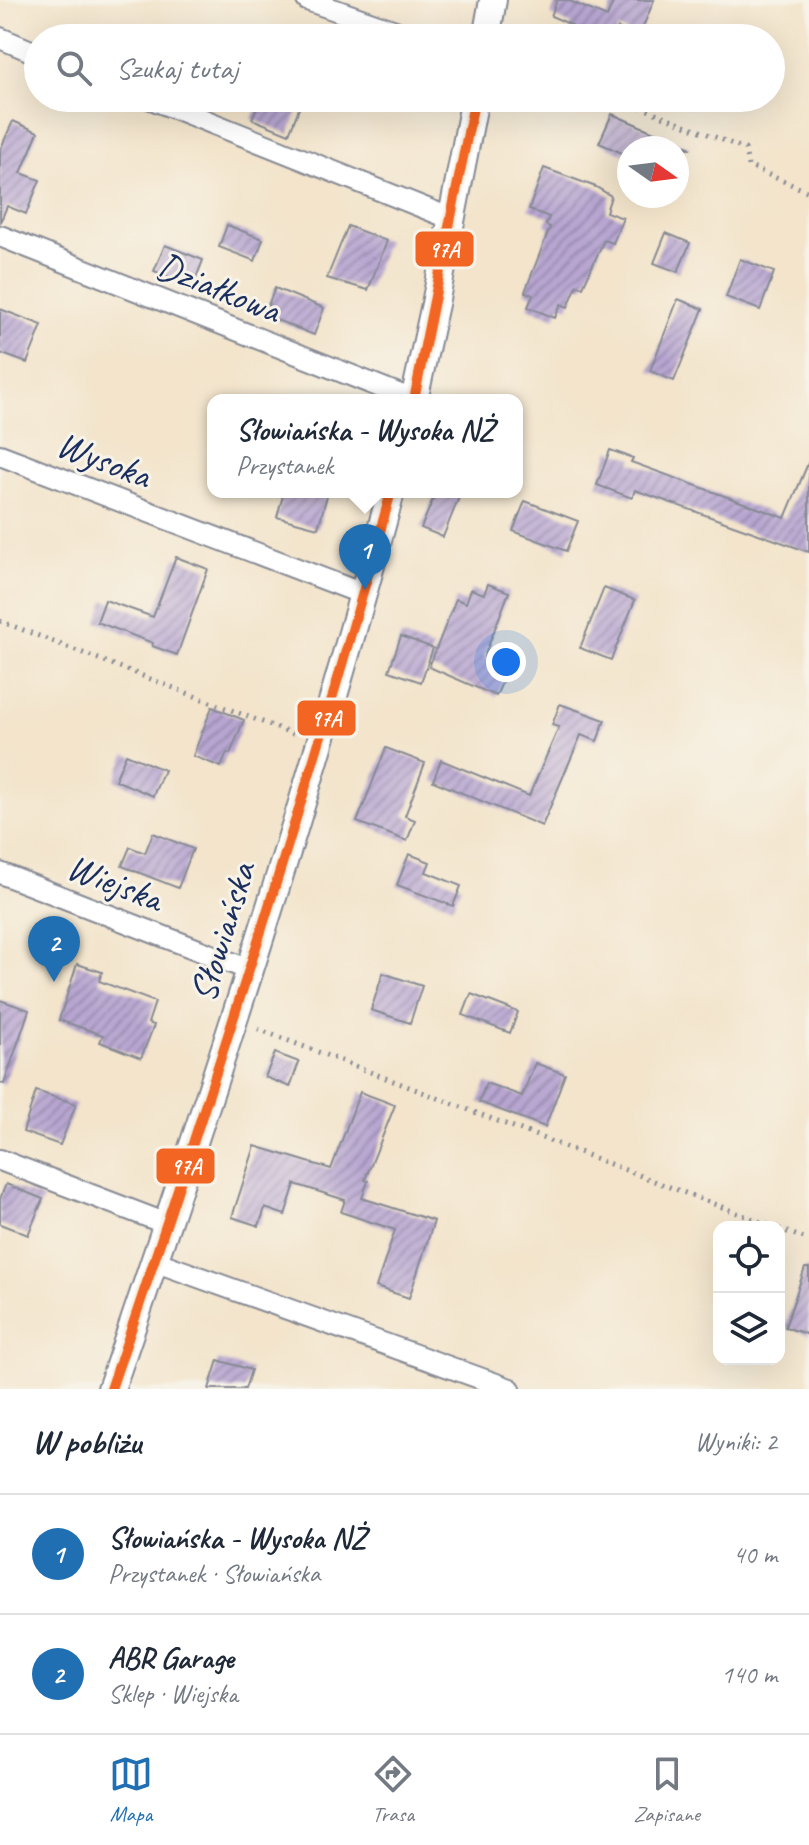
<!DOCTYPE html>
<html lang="pl">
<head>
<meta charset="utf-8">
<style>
	:root { --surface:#fff; --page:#f2f2f3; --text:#1f2937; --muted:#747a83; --line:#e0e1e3; --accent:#1f6fb2 }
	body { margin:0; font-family:Caveat,sans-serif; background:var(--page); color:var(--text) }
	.controls { position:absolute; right:24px; bottom:24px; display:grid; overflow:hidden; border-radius:16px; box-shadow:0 8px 32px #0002 }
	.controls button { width:72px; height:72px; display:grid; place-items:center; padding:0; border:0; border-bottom:2px solid var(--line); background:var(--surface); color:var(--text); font:40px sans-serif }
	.compass { position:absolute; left:617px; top:136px; width:72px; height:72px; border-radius:50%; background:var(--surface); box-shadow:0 8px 32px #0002; rotate:104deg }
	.you { position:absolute; left:506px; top:662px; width:28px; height:28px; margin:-20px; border:6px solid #fff; border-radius:50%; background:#1a73e8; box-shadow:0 0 0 12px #1a73e833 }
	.badge { display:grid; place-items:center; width:52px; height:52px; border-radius:50%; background:var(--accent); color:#fff; font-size:26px; font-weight:700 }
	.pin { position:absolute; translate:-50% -66px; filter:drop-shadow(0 2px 4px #0008) }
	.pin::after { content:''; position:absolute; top:42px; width:28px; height:24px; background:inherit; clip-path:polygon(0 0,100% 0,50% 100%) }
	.popup { position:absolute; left:207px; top:394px; width:316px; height:104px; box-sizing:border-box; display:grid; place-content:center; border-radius:16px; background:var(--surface); filter:drop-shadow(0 2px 6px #0005); font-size:26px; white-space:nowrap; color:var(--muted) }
	.popup b { font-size:30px; color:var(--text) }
	.popup::after { content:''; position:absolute; left:50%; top:100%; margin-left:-16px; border:16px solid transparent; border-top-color:var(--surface) }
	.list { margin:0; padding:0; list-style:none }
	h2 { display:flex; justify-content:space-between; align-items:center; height:104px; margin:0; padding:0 32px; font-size:34px }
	h2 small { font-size:26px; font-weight:400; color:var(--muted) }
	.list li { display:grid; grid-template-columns:52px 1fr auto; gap:24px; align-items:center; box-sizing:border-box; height:120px; padding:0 32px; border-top:2px solid var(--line) }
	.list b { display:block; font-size:30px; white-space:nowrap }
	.list p { margin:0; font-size:26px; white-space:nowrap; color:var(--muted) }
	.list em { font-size:26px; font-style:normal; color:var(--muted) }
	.icon { flex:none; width:44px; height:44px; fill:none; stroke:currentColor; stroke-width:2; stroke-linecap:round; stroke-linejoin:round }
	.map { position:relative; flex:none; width:809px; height:1389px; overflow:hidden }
	.search { position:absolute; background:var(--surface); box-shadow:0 8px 32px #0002; left:24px; right:24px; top:24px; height:88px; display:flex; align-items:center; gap:20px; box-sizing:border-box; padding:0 28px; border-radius:44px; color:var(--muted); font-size:30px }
	.sheet { height:344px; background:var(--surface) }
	nav { display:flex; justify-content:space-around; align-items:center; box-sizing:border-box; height:112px; border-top:2px solid var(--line); background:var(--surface); font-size:22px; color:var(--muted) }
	nav a { display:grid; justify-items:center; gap:4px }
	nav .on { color:var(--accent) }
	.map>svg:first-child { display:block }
</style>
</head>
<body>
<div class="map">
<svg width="809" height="1389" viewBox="0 0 809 1389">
	<defs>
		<pattern id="building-hatch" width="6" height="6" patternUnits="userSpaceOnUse" patternTransform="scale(2)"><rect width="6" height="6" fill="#b8a6d1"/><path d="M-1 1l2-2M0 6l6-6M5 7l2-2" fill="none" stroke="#9588ad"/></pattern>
	</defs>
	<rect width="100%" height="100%" fill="#f7f3e8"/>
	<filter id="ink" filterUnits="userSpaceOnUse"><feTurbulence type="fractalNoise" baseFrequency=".0125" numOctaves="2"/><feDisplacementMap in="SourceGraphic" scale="16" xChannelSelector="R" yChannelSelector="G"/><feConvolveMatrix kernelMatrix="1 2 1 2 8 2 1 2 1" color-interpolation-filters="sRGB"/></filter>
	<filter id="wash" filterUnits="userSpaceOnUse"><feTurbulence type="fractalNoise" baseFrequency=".006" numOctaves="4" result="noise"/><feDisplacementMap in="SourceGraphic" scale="32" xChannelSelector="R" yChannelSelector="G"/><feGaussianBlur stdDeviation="1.8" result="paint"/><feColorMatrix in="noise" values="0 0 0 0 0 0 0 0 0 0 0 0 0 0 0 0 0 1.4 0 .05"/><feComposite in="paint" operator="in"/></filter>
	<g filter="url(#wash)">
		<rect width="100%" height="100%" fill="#f3e4cb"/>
		<g id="blocks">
			<path fill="url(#building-hatch)" d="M 557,0 L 567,0 L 607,17 L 614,0 L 654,0 L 639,37 L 618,28 L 614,38 L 567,38 L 572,25 L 551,16 Z
				M 261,98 L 303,98 L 289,134 L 252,119 Z
				M 612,114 L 691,148 L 629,148 L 629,156 L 599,143 Z
				M 13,121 L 38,132 L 21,173 L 40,180 L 26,214 L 7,206 L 0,223 L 0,150 Z
				M 544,168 L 596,187 L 611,196 L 606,212 L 623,218 L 613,243 L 604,240 L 583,287 L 577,285 L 568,307 L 561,304 L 555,318 L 528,307 L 533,295 L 525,292 L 550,227 L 546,225 L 549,217 L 529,209 Z
				M 227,225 L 263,239 L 255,261 L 219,247 Z
				M 348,226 L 387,241 L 368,290 L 327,278 Z
				M 666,233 L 690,243 L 678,272 L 654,263 Z
				M 165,245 L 203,260 L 193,286 L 154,271 Z
				M 740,259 L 774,272 L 760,310 L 726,297 Z
				M 275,288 L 324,308 L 314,335 L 264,315 Z
				M 678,299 L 703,309 L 674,381 L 650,371 Z
				M 0,309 L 42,325 L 27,363 L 0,353 Z
				M 610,450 L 633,458 L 631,462 L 785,518 L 809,461 L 809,552 L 635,490 L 632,498 L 597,485 Z
				M 284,492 L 328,492 L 318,528 L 277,517 Z
				M 436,492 L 461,492 L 443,537 L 421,528 Z
				M 525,501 L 578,521 L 566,551 L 513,531 Z
				M 176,557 L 208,569 L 177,655 L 152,646 L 153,643 L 97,622 L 105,600 L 153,617 Z
				M 488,584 L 509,592 L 484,657 L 509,667 L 496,696 L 429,667 L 456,599 L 466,603 L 471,589 L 484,594 Z
				M 604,588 L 635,600 L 611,660 L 580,648 Z
				M 401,636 L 433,648 L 421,682 L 389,671 Z
				M 560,704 L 605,720 L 597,741 L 581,735 L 542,826 L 433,781 L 441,760 L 529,796 L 559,727 L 552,725 Z
				M 212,707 L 244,720 L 230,754 L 227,753 L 221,767 L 193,756 Z
				M 386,748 L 425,763 L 405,816 L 415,820 L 407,841 L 357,822 Z
				M 126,754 L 164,770 L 153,796 L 115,780 Z
				M 153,833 L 193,849 L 178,888 L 122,866 L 130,847 L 145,853 Z
				M 409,854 L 430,862 L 426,872 L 461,886 L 453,906 L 397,885 Z
				M 77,964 L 102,972 L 99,981 L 155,1002 L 148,1023 L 154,1025 L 141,1058 L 100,1042 L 103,1035 L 59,1020 Z
				M 383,973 L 422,986 L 410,1023 L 371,1010 Z
				M 471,994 L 518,1012 L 510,1033 L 463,1015 Z
				M 0,1000 L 29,1010 L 4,1084 L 0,1083 Z
				M 275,1053 L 299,1062 L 290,1087 L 265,1077 Z
				M 535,1063 L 565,1074 L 545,1127 L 479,1102 L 486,1083 L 522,1096 Z
				M 36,1091 L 76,1104 L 60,1145 L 23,1132 Z
				M 360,1092 L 395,1105 L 365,1180 L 368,1181 L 362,1198 L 434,1221 L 409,1298 L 376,1287 L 395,1230 L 341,1212 L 345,1200 L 295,1184 L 285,1215 L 265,1208 L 259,1226 L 232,1217 L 255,1146 L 331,1169 Z
				M 6,1184 L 43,1199 L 28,1235 L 0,1224 L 0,1199 Z
				M 805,1268 L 809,1268 L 809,1335 L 785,1327 Z
				M 218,1360 L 251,1370 L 245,1389 L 209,1389 Z"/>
		</g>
	</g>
	<g filter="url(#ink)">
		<use href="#blocks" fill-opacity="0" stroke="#878a94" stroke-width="2"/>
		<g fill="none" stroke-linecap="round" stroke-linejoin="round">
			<g stroke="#878a94" stroke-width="24">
				<path id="minor" d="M 307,0 L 415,38
					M 0,38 L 38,54
					M 149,98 L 452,219
					M 0,236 L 413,400
					M 0,455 L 363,594
					M 0,873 L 250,970
					M 0,1160 L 167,1224
					M 154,1261 L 510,1389"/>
			</g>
			<g stroke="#878a94" stroke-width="30">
				<path id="tertiary" d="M 486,38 L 493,0
					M 414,400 L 435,304 L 475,98
					M 111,1389 C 212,1093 310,795 391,492"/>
			</g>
			<path stroke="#878a94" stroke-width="5" stroke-dasharray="2 6" stroke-linecap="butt" d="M 618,98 L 745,149 L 748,166 L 809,192
				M 0,621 L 296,735
				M 258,1029 L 774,1227
				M 779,1229 L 809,1240"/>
			<use href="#minor" stroke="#fff" stroke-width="20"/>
			<use href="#tertiary" stroke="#fff" stroke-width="26"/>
			<g stroke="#f7f3e8" stroke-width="16">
				<path id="bus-1" d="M 414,400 L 475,98
					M 111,1389 C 212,1092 308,794 391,492"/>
			</g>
			<use href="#bus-1" stroke="#f26522" stroke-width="10"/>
		</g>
	</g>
	<g text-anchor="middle" stroke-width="6" stroke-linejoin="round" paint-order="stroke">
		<g font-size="38" fill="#1b2f5e" stroke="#f7f3e8">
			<text transform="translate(219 287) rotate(22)" y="13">Działkowa</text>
			<text transform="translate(104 459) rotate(21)" y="13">Wysoka</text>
			<text transform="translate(115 882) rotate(21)" y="13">Wiejska</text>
			<text transform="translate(222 932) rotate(-73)" y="13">Słowiańska</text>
		</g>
	</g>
	<g stroke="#f7f3e8" stroke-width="3">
		<rect x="414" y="230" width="61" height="38" rx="8" fill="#f26522"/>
		<rect x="296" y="699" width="61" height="38" rx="8" fill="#f26522"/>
		<rect x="155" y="1147" width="61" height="38" rx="8" fill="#f26522"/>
	</g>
	<g font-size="22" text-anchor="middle" font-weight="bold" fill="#fff">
		<text x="444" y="257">97A</text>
		<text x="326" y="726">97A</text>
		<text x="186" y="1174">97A</text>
	</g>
</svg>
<div class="controls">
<button><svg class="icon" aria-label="locate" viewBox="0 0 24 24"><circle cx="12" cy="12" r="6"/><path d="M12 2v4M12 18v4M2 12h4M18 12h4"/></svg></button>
<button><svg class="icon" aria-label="layers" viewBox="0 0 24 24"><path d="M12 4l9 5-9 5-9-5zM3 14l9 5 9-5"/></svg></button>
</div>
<svg class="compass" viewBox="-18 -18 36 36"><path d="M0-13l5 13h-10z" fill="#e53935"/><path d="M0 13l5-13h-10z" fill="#747a83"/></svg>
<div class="you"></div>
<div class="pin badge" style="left:365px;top:590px">1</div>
<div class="popup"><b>Słowiańska - Wysoka NŻ</b>Przystanek</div>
<div class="pin badge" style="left:54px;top:982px">2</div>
<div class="search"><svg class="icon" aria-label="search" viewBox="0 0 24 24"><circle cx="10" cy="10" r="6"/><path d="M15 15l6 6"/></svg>Szukaj tutaj</div>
</div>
<section class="sheet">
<h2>W pobliżu<small>Wyniki: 2</small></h2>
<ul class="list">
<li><span class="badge">1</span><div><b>Słowiańska - Wysoka NŻ</b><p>Przystanek · Słowiańska</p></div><em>40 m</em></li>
<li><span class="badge">2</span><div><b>ABR Garage</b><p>Sklep · Wiejska</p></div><em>140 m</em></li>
</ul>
</section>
<nav>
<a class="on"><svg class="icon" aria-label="map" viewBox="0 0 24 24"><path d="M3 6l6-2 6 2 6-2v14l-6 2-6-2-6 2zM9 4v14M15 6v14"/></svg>Mapa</a>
<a><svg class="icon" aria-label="directions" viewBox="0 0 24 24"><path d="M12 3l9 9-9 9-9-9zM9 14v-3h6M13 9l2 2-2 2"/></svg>Trasa</a>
<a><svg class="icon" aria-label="saved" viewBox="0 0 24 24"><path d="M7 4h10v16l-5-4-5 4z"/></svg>Zapisane</a>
</nav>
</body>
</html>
